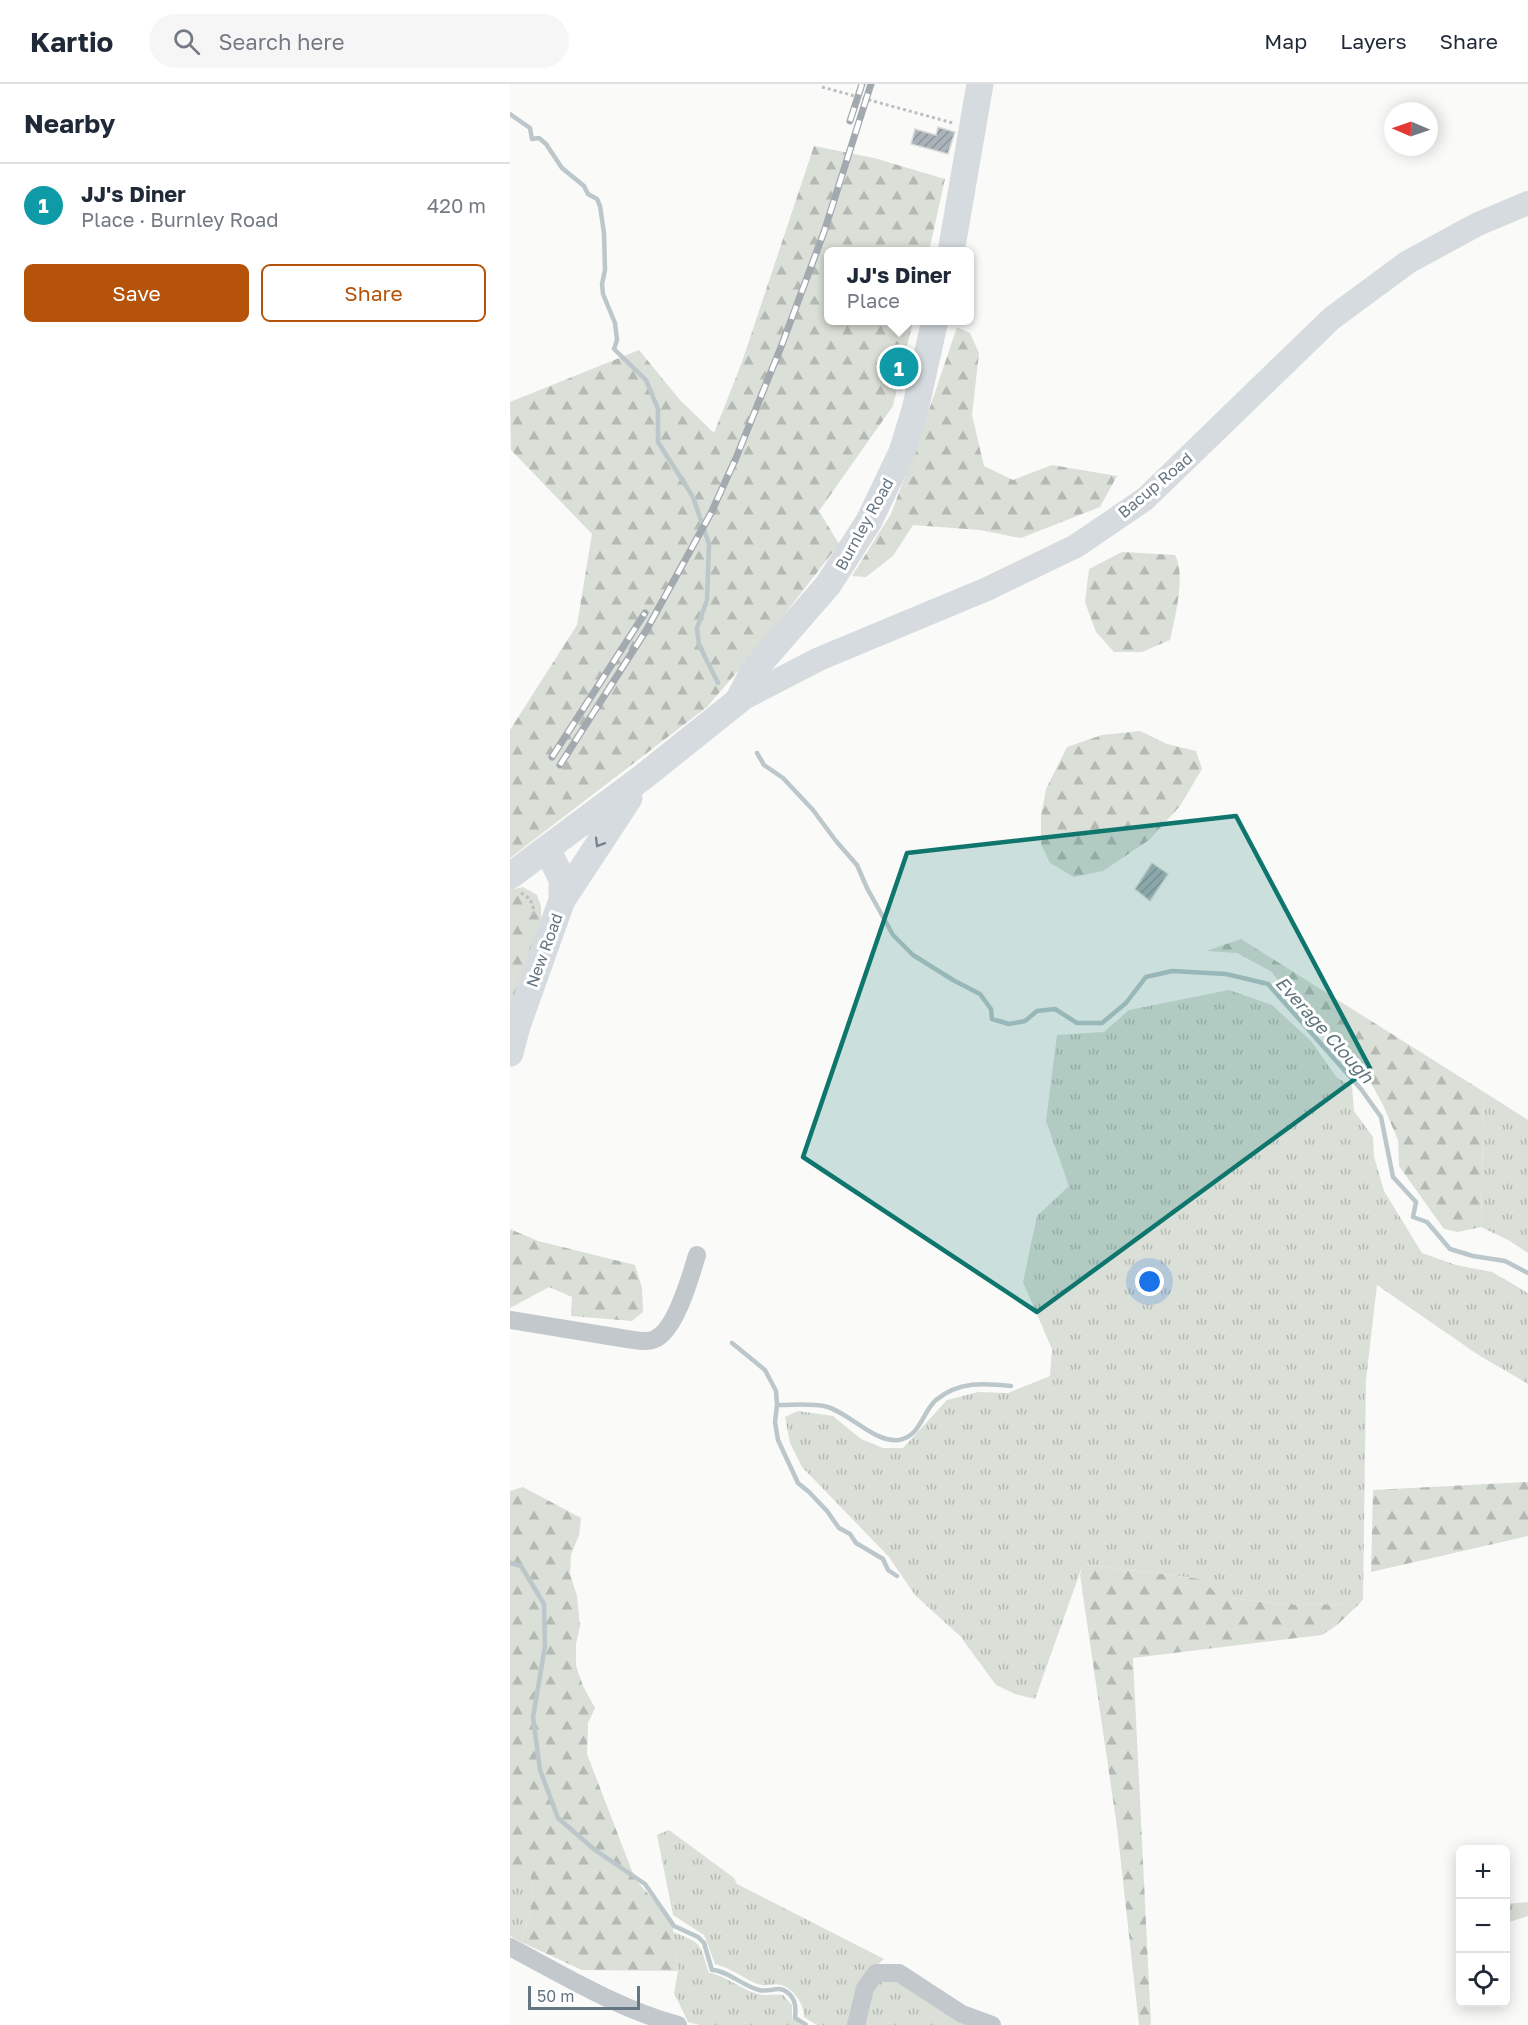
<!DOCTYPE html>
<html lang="en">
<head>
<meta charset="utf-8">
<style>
	:root { --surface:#fff; --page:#f6f6f7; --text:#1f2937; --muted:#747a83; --line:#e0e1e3; --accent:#b45309 }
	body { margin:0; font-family:"Golos Text",sans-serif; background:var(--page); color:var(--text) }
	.controls { position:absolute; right:18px; bottom:18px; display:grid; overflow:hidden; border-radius:9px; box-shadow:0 3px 15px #0003 }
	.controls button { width:54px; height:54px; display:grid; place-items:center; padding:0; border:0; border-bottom:2px solid var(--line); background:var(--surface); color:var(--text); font:30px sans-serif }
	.compass { position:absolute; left:874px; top:18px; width:54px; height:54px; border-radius:50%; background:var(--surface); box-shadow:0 3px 15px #0003; rotate:272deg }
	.scale { position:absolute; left:18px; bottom:15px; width:112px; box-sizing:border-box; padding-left:6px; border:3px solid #657683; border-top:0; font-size:16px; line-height:21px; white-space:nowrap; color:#657683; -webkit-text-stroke:4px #fff; paint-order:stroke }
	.you { position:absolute; left:640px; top:1198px; width:21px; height:21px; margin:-15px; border:4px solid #fff; border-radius:50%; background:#1a73e8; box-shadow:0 0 0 9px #1a73e833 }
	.badge { display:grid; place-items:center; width:39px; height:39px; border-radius:50%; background:var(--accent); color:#fff; font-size:20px; font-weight:700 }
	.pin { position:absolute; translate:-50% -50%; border:3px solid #fff; box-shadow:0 2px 6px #0006 }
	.popup { position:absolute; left:314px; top:163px; width:150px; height:78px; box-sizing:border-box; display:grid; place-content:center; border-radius:9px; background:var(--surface); filter:drop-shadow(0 2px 4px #0005); font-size:20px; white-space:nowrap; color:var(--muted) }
	.popup b { font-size:22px; color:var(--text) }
	.popup::after { content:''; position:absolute; left:50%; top:100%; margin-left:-12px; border:12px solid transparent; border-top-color:var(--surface) }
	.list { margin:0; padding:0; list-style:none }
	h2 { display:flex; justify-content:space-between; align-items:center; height:78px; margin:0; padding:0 24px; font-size:26px }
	h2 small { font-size:20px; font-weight:400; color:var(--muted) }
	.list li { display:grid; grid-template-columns:39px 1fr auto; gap:18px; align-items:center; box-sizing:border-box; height:84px; padding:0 24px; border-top:2px solid var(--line) }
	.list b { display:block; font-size:22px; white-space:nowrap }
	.list p { margin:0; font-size:20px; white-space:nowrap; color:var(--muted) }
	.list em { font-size:20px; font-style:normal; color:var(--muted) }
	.actions { display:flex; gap:12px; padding:18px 24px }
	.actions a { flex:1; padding:14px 0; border:2px solid var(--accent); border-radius:9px; text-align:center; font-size:21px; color:var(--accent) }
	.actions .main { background:var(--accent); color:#fff }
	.icon { flex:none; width:33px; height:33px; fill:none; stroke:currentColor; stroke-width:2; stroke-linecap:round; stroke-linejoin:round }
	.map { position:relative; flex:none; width:1018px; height:1941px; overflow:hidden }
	header { display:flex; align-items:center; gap:36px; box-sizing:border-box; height:84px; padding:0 30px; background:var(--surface); border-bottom:2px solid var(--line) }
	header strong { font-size:28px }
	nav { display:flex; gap:33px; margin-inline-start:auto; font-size:21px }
	.search { width:420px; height:54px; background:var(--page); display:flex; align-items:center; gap:15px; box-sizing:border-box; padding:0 21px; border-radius:33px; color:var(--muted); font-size:22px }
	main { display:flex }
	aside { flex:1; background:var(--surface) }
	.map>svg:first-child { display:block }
</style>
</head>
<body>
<header>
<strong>Kartio</strong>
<div class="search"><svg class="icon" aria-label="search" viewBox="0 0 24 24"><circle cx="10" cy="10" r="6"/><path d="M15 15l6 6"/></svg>Search here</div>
<nav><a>Map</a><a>Layers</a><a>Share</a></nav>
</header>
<main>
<aside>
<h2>Nearby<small></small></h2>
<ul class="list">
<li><span class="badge" style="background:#0f9aa8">1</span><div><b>JJ's Diner</b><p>Place · Burnley Road</p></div><em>420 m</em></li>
</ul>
<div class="actions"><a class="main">Save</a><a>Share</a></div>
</aside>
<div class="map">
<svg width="1018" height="1941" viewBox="0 0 1018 1941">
	<defs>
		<pattern id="grass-tufts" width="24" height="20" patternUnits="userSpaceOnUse" patternTransform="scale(1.5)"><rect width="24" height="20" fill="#dadfd7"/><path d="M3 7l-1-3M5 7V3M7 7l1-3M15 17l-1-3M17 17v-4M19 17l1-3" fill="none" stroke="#b4b9b4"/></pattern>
		<pattern id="forest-firs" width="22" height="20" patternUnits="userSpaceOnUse" patternTransform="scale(1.5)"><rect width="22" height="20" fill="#dadfd7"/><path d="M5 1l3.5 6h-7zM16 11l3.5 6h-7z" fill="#b4b9b4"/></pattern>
		<pattern id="building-hatch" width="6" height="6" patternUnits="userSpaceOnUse" patternTransform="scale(1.5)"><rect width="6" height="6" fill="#aab3b9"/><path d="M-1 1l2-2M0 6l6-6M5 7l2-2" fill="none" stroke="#8e969c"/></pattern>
	</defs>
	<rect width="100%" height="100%" fill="#fafaf8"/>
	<path fill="url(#grass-tufts)" d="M 719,906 L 762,921 L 801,957 L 827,994 L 842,1002 L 844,1027 L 863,1053 L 864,1073 L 874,1107 L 912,1169 L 946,1181 L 982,1188 L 1018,1209 L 1018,1300 L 967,1270 L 867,1201 L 856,1296 L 853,1515 L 849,1520 L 780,1521 L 710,1513 L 691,1495 L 573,1480 L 525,1615 L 505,1610 L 486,1601 L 450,1552 L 405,1511 L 379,1473 L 292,1383 L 280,1359 L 275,1333 L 288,1327 L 323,1332 L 351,1355 L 373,1364 L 393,1364 L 437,1316 L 468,1308 L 498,1309 L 540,1292 L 542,1265 L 513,1198 L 527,1132 L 559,1102 L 536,1037 L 547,951 L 594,948 L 619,926 Z
		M 974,1008 L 1018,1036 L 1018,1169 L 1000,1157 L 971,1143 Z
		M 159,1746 L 224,1794 L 227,1800 L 374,1875 L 362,1885 L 341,1941 L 307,1941 L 294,1933 C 294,1920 284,1905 271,1901 C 265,1899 258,1902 252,1901 C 239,1899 223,1884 205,1880 L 194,1851 L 163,1831 L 147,1751 Z
		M 0,1787 L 20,1787 L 23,1816 L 11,1858 L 0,1852 Z
		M 1018,1818 L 1018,1832 L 996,1839 L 996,1820 Z
		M 163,1848 C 194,1860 189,1859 199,1889 C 213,1890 232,1906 248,1910 C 256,1912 265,1910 273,1911 L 282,1921 L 282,1935 L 291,1941 L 190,1941 L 178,1938 L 164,1909 L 168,1887 Z
		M 378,1893 L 392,1898 L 464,1941 L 352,1941 L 364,1899 Z"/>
	<path fill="url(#forest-firs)" d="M 304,62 L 364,74 L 435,95 L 419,167 L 318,168 L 318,236 L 403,237 L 383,322 L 309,427 L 329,460 L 257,553 L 197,623 L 0,774 L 0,646 L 67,541 L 82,450 L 1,366 L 0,318 L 129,266 L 170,316 L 204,349 L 232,278 Z
		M 447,243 L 460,249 L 469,269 L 462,331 L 474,382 L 503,396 L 542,381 L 607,392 L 590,423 L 511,454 L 470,446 L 403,441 L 383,472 L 356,493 L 342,492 L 381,430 L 411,350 Z
		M 612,468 L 665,471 C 676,491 665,533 660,556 L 632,568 L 604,568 L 586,548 L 575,518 L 579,485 Z
		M 630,647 L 657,660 L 686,667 L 692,685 L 670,722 L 639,756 L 593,787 L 564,793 L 540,779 L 531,760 L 531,732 L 536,705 L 557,663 L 592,651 Z
		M 13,803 L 27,811 L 31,822 L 31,840 L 0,924 L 0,806 Z
		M 731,855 L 974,1008 L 971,1143 L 948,1148 L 934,1145 L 889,1082 L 888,1056 L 873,1021 L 855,988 L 820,950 L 777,910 L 762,888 L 727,869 L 696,867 Z
		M 0,1145 L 28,1157 L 125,1181 L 132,1204 L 133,1228 L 122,1237 L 61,1232 L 62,1213 L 39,1203 L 0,1224 Z
		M 1018,1398 L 1018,1452 L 861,1488 L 863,1406 Z
		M 13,1403 L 71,1434 L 69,1451 L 61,1471 L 60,1490 L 67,1512 L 70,1542 L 66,1560 L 66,1582 L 73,1602 L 85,1624 L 78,1639 L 77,1670 L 125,1795 L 162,1837 L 168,1887 L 72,1886 L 11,1858 L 23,1816 L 20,1787 L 0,1787 L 0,1407 Z
		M 573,1480 L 691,1495 L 710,1513 L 779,1521 L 849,1520 L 827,1541 L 812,1551 L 623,1574 L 641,1941 L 629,1941 L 607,1743 L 570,1491 Z"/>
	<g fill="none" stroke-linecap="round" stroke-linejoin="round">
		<path stroke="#bbc7cb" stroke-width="4.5" d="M 0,30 L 20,44 L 22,55 L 29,54 L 36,60 L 52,84 L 74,102 L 78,110 L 87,115 L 90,122 L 94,149 L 95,186 L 92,200 L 93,210 L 105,239 L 107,256 L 104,265 L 136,296 L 148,325 L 148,358 L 183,413 L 199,460 L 197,516 L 187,544 L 189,561 L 208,599
			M 247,669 L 254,681 L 273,694 L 303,726 L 326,757 L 347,781 L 357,804 L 383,851 L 403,871 L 443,896 L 470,910 L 481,925 L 482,935 L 499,940 L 515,937 L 527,927 L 545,925 L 567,939 L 592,939 L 616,919 L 636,893 L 662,887 L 716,890 L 758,900 L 851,1005 L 871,1033 L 883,1093 L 906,1118 L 903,1133 L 917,1138 L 940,1165 L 963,1172 L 995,1177 L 1018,1189
			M 222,1259 L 255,1286 L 266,1307 L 267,1321 L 265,1338 L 268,1356 L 288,1399 L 299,1408 L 317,1427 L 329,1444 L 340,1450 L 346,1459 L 373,1475 L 378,1486 L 387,1492
			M 267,1321 C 282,1321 299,1319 314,1322 C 338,1327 363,1359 389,1356 C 410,1353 413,1327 426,1316 C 449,1297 474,1299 501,1302
			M 0,1479 L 11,1482 L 34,1520 L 35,1562 L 23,1633 L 30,1686 L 48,1734 L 85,1766 L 135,1800 L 164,1842 L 188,1853 L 194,1859 L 202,1886 C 214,1885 235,1903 249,1906 C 259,1909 268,1901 277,1908 C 286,1915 286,1923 285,1934 L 296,1941"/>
	</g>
	<path fill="url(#building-hatch)" stroke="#dcdcda" stroke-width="1.5" d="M 428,43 L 445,48 L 438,70 L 401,60 L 405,45 L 426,51 Z
		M 386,266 L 400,269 L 391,306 L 376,303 Z
		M 642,779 L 658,790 L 640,817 L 625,805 Z"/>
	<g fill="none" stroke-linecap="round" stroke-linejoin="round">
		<path stroke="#bbbfc2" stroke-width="3" stroke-dasharray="3 3" stroke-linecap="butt" d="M 312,3 L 443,39
			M 11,809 C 21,814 25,822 23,833"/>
		<path stroke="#c3c8cc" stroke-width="18" d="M 0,1236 L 117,1255 C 126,1256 137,1259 145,1255 C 166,1246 181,1191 187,1171
			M 0,1863 C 54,1892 109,1925 168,1941
			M 346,1941 L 355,1904 L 366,1889 L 389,1889 L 452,1930 L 482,1941"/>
		<path stroke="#d6dbdf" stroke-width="24" d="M 228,617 L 309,575 L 477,505 L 566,462 L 635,415 L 822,234 L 898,178 L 968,140 L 1018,119"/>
		<path stroke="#d6dbdf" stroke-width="27" d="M 441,168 L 470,0
			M 0,792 L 133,693 L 228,617 L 244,586 L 318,501 L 359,437 L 392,368 L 405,326 L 425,236
			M 52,816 L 119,714
			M 0,969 L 7,942 L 52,816 L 52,795 L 37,765"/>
		<g stroke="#a2aab0" stroke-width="7">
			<path id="rail" d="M 340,37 L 352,0
				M 42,673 L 135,529
				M 50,681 L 137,545 L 201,429 L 226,374 L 271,263 L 314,148 L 361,0"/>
		</g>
		<use href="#rail" stroke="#fff" stroke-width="4.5" stroke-dasharray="14" stroke-linecap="butt"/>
	</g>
	<defs><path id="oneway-chevron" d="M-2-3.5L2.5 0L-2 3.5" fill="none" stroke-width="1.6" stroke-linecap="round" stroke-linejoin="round" transform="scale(1.5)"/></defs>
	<use stroke="#768591" href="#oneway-chevron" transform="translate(89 759) rotate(121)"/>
	<path fill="#0f766e" fill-opacity="0.2" stroke="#0f766e" stroke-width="4.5" stroke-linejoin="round" d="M 726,732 L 860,984 L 527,1228 L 293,1073 L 397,769 Z"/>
	<g text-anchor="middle" stroke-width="6" stroke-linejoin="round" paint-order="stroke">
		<g font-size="16" fill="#657683" stroke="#fff">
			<text transform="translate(645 401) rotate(-40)" y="6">Bacup Road</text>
			<text transform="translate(354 440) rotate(-61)" y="6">Burnley Road</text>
			<text transform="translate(34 866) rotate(-70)" y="6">New Road</text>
		</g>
		<g font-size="18" font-style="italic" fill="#60757c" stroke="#fff">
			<text transform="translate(814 946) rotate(48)" y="6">Everage Clough</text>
		</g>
	</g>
</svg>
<div class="controls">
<button>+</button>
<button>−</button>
<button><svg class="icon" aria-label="locate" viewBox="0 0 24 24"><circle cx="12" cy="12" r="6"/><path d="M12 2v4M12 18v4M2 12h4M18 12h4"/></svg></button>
</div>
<svg class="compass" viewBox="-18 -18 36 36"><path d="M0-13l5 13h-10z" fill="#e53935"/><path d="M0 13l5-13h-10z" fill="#747a83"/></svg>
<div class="scale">50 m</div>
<div class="you"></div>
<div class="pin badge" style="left:389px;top:283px;background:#0f9aa8">1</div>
<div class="popup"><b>JJ's Diner</b>Place</div>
</div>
</main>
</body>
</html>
